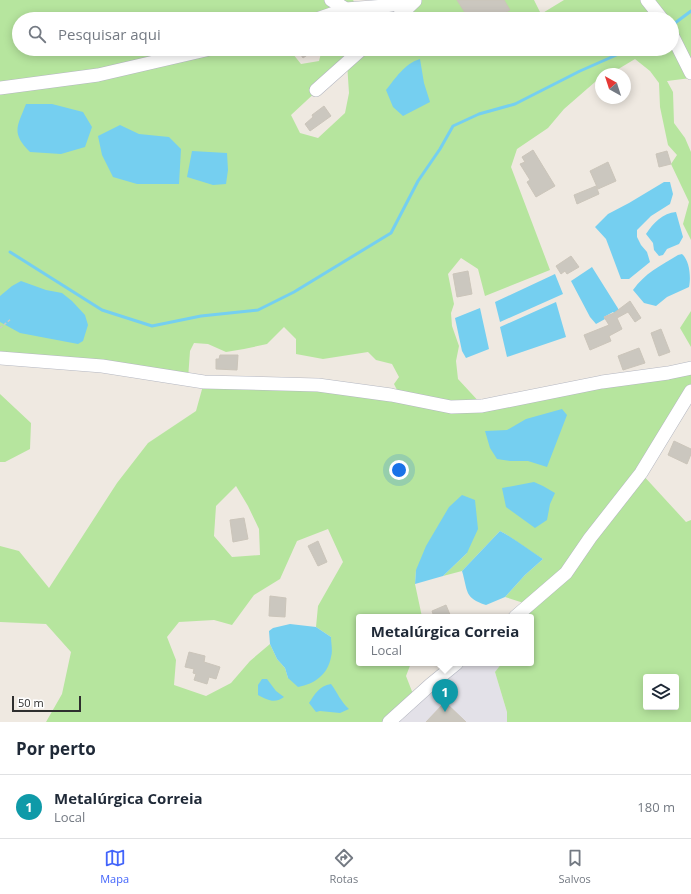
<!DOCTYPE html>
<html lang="pt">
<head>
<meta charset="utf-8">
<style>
	:root { --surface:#fff; --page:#f2f2f3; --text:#1f2937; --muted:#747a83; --line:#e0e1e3; --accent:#4264fb }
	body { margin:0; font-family:"Open Sans",sans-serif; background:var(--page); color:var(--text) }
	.controls { position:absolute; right:12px; bottom:12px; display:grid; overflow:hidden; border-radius:4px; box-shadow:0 2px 10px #0003 }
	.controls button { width:36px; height:36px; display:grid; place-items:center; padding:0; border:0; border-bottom:1px solid var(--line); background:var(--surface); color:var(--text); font:20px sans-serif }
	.compass { position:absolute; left:595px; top:68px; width:36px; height:36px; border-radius:50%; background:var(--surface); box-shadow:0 2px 10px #0003; rotate:321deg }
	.scale { position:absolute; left:12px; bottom:10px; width:69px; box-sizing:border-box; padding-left:4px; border:2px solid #2e2e2e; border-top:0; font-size:11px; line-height:14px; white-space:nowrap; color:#2e2e2e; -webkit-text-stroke:3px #fff; paint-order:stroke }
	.you { position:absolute; left:399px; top:470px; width:14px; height:14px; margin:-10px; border:3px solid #fff; border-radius:50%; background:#1a73e8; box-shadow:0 0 0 6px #1a73e833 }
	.badge { display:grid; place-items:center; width:26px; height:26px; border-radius:50%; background:var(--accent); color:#fff; font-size:13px; font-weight:700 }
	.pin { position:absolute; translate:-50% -33px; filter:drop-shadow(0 1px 2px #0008) }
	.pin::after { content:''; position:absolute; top:21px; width:14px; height:12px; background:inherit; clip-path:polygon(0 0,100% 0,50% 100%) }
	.popup { position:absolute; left:356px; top:614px; width:178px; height:52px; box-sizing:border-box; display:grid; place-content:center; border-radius:4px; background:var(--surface); filter:drop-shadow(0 1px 3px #0005); font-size:13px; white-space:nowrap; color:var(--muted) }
	.popup b { font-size:15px; color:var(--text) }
	.popup::after { content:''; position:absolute; left:50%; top:100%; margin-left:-8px; border:8px solid transparent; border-top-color:var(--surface) }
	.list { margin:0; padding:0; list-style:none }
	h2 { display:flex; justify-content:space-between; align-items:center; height:52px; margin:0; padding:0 16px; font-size:17px }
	h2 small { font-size:13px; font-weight:400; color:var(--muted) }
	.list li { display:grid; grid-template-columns:26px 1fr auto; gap:12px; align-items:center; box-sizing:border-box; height:64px; padding:0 16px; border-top:1px solid var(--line) }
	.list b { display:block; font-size:15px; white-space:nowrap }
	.list p { margin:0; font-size:13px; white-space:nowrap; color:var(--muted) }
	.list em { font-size:13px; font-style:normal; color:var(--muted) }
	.icon { flex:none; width:22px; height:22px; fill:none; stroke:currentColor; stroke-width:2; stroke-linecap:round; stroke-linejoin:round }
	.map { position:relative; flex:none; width:691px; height:722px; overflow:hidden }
	.search { position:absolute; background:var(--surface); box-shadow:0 2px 10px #0003; left:12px; right:12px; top:12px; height:44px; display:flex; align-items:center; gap:10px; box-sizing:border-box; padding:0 14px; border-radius:22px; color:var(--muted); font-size:15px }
	.sheet { height:116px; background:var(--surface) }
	nav { display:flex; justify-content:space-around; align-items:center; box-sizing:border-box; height:56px; border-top:1px solid var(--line); background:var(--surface); font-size:11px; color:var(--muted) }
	nav a { display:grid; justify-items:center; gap:2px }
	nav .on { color:var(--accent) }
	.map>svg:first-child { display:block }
</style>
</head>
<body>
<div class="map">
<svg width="691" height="722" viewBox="0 0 691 722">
	<rect width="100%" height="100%" fill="#efe9e1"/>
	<path fill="#e3e1e8" d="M 457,663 L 502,663 L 495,672 L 507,712 L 507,722 L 389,722 Z"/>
	<path fill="#b6e59e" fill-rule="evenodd" d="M 0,0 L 353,0 L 358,8 L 417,0 L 534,0 L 541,14 L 564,0 L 691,0 L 691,78 L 667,81 L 673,92 L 674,123 L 685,138 L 691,152 L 691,240 L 683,224 L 689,202 L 671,164 L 677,155 L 668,145 L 660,107 L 659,83 L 650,71 L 635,59 L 610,74 L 601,74 L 601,79 L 595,82 L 564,109 L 548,128 L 517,149 L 511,167 L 550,270 L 485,296 L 478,269 L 461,258 L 448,274 L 454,304 L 451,313 L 452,326 L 459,346 L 456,361 L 458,379 L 482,405 L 691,368 L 691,392 L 641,473 L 686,522 L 691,520 L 691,722 L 507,722 L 507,712 L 495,672 L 502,663 L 531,663 L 531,617 L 526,617 L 530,605 L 505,597 L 525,575 L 543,559 C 528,550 515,539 500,531 L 462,571 L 443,576 L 467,553 L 416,570 L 415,584 L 422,617 L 359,617 L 359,663 L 411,663 L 406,676 L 415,699 L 389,722 L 46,722 L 62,694 L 71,652 L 46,624 L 0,622 L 0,546 L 19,551 L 49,588 L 117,483 L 148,443 L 196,411 L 204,382 L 398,392 L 394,384 L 399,377 L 392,364 L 376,360 L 368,352 L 323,359 L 296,354 L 296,339 L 284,327 L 267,344 L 244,349 L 226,352 L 208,344 L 194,343 L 190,351 L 188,379 L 0,358 ZM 19,19 L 672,19 L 672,49 L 322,49 L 319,61 L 301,64 L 289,49 L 19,49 ZM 347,63 L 349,93 L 345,113 L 318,138 L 300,133 L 291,115 ZM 236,486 L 248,506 L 259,529 L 260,555 L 232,557 L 214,536 L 216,506 ZM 328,529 L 343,562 L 318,606 L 316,627 L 331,637 L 331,657 L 288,678 L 285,668 L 277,659 L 270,644 L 250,661 L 231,683 L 206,696 L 174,685 L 176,660 L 167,637 L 179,622 L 214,620 L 232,625 L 254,595 L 280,579 L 297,541 ZM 646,677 L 676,677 L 676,707 L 646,707 Z
		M 691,311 L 691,347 L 680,328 Z
		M 0,394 L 31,423 L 30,449 L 5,462 L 0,462 Z"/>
	<path fill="#75cff0" d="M 420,59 L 424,83 L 430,102 L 403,116 L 393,107 L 386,90 C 395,79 405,63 420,59 Z
		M 26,104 L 52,104 L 83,112 L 92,127 L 85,147 L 61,154 L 30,152 C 11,133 17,127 26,104 Z
		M 120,125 L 139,134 L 169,137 L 181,149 L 179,184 L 137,184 L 113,177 L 102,155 L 98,136 Z
		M 192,151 L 227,153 L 228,170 L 226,184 L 213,185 L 187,177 Z
		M 664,182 L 670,182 L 673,194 L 670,204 L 651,216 L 637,230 L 637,237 L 641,245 L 647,252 L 650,262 L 629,279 L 621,279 L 606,239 L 595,227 L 608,214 L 629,203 Z
		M 676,212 L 683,237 L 679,244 L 667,249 L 663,255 L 659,256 L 654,250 L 653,243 L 646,234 C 653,223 663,213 676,212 Z
		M 682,254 C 690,261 691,278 689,287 L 667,297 L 656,306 L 644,303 L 633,290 C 645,273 660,266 678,255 Z
		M 592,267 L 619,310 L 615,314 L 613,312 L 604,317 L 605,319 L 596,324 L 590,317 L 571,281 Z
		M 555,274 L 563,294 L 500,322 L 495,302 Z
		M 21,281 L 46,290 L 62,293 L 72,301 L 85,315 L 88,325 L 83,341 L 78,344 L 20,333 L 0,322 L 0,296 L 12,286 Z
		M 556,302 L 566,337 L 507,357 L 500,327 Z
		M 480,308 L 489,349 L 466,358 L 462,351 L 455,318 Z
		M 562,409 L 567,415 L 547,467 L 528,461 L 510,461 L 497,459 L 490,448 L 485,431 L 507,430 L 526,419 Z
		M 534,482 L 543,486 L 555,493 L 550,504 L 547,520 L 535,528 L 506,507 L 502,488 Z
		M 462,495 L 475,500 L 478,529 L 467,553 L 443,576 L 415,584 L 416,570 L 426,546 L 449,507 Z
		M 500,531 C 515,539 529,550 543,559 L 525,575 L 505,597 L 486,605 C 464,598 468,591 462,571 Z
		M 290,624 L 316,627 L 331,637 C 331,643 333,651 331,657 C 328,674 315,684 298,687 L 288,678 L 285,668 L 277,659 L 270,644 L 269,631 L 273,628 Z
		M 262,679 L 267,679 L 276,691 L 284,697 C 274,704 268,700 258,695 L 258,685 Z
		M 331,684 C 337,692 341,702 349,709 L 340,713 L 320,711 L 316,712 L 309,703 C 315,694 319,686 331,684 Z"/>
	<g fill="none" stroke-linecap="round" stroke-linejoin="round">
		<path stroke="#75cff0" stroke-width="3" d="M 675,23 L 691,11
			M 10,252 L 102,310 L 152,326 L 201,316 L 258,310 L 294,292 L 391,233 L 418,181 L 440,149 L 453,126 L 479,114 L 515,104 L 580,71 L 630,49"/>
	</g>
	<path fill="#cbc7bf" stroke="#cbc5ba" d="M 457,0 L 504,0 L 510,10 L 494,19 L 469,19 Z
		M 297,49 L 316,49 L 303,58 Z
		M 324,106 L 331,116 L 310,131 L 305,124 L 313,117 L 312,115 Z
		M 533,150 L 555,186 L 536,197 L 527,182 L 530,180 L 520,164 L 525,162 L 522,157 Z
		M 667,151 L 671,164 L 659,167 L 656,154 Z
		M 608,162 L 616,181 L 598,189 L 590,171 Z
		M 596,186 L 599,194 L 577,204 L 574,195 Z
		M 571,256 L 579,267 L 567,274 L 565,271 L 561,274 L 556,266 Z
		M 468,271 L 472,294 L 457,297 L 453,274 Z
		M 630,301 L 641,318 L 635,322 L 628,312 L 617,318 L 622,329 L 609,336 L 611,341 L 590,350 L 584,335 L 609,325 L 604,317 L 614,313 Z
		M 661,329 L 670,352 L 659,356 L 651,333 Z
		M 639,348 L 645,363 L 623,370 L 618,356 Z
		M 220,355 L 238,355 L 237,370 L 216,369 L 216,359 L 219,359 Z
		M 674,441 L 691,449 L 691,454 L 687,464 L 668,455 Z
		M 244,518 L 248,539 L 233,542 L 230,520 Z
		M 318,541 L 327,562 L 318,566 L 308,546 Z
		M 270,596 L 286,598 L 285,617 L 269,616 Z
		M 446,605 L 451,617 L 434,617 L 432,611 Z
		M 189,652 L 205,656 L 204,662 L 220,667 L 216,679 L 209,677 L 207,684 L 194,680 L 196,674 L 193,673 L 194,669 L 185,667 Z
		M 445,702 L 466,722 L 426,722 Z"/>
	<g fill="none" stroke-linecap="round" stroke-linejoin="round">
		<g stroke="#b4b7c1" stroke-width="14">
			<path id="minor" d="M 331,0 L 346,9
				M 647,0 L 662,19
				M 317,19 L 346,9 L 385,6 L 415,1
				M 396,19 L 415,1
				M 672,35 L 691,73
				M 0,88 L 98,75 L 210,49
				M 316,90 L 362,49
				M 0,358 L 102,366 L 204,382 L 318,385 L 391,395 L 451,407 L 482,406 L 602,382 L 668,373 L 691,368
				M 515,617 L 566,573 L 590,538 L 641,473 L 691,391
				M 389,722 L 430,685 L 457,663"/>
		</g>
		<path stroke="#c9c9c9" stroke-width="1.5" stroke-dasharray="3 2" stroke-linecap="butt" d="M 0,328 L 11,319"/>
		<use href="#minor" stroke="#fff" stroke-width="13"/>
	</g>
</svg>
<div class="controls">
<button><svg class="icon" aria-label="layers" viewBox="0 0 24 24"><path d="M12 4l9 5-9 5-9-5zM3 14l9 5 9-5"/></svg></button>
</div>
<svg class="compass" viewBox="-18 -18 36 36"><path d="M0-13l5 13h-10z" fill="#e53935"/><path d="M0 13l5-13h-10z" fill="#747a83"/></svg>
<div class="scale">50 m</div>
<div class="you"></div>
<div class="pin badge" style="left:445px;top:712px;background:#0f9aa8">1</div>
<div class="popup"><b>Metalúrgica Correia</b>Local</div>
<div class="search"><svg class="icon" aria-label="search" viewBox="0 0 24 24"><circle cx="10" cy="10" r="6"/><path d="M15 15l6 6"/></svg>Pesquisar aqui</div>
</div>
<section class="sheet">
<h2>Por perto<small></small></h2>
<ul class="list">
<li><span class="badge" style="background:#0f9aa8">1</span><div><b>Metalúrgica Correia</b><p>Local</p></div><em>180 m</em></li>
</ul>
</section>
<nav>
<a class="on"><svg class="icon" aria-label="map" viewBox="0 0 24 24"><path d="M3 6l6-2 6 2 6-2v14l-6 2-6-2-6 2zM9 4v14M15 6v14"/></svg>Mapa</a>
<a><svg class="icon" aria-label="directions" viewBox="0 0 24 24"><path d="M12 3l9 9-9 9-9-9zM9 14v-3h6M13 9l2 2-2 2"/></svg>Rotas</a>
<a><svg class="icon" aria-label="saved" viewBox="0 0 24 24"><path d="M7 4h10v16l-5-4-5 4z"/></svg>Salvos</a>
</nav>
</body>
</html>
